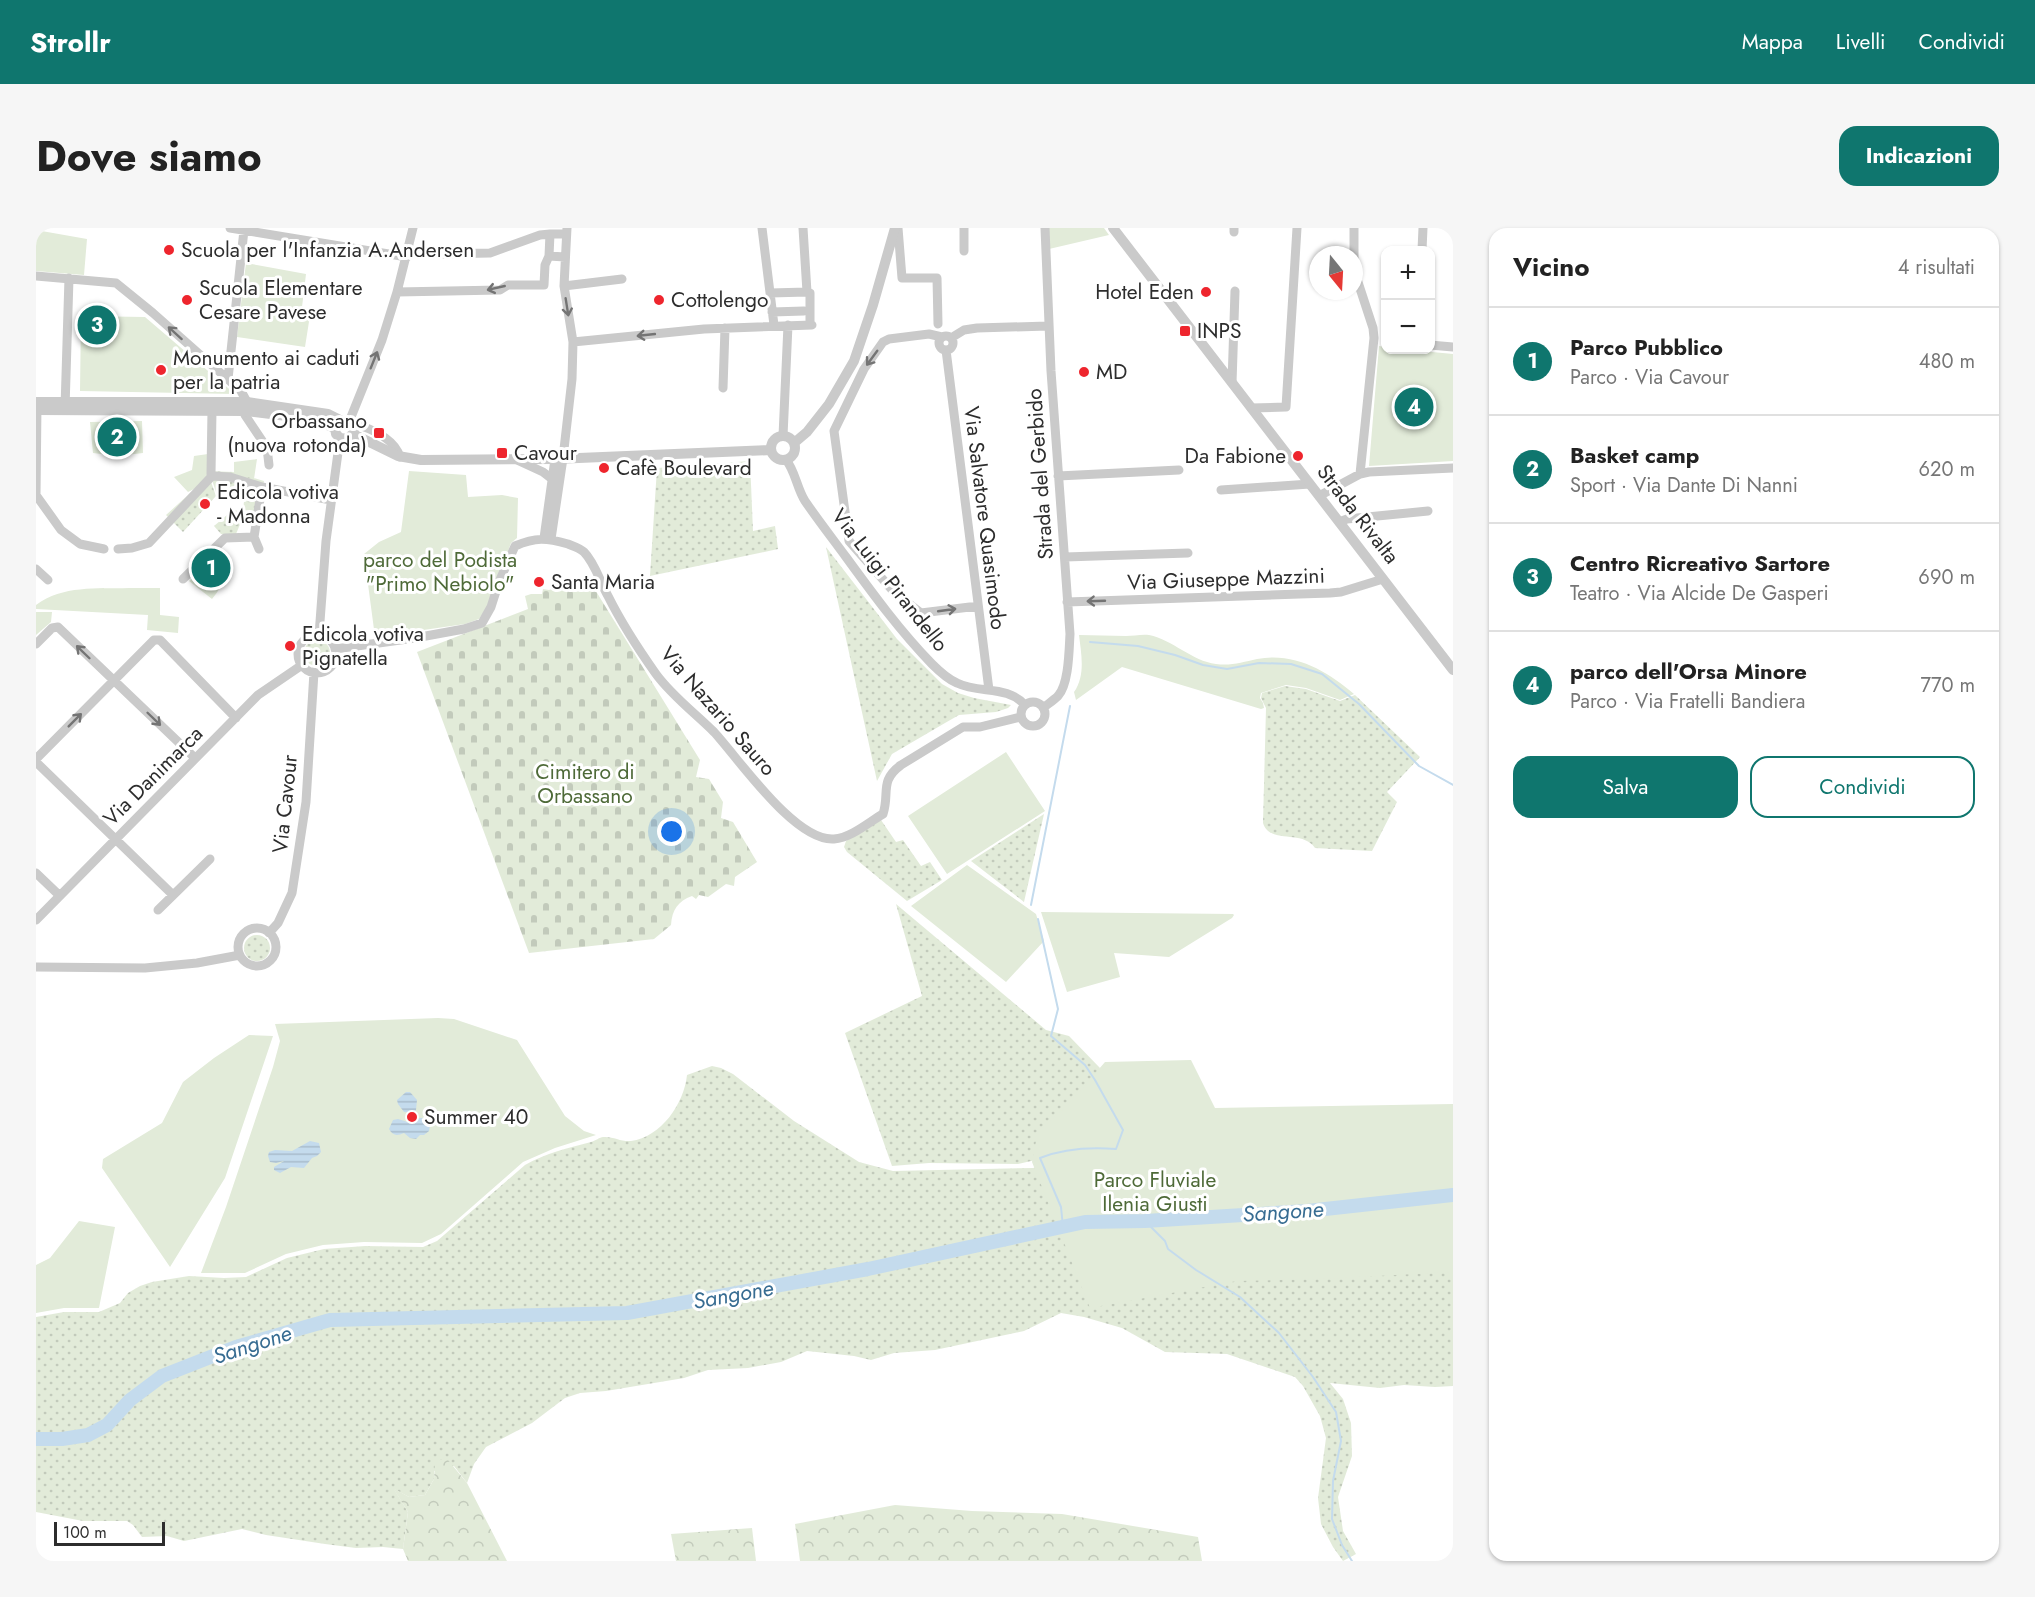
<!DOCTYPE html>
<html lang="it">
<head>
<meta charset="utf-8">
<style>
	:root { --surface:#fff; --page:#f6f6f6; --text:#222; --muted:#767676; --line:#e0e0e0; --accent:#0f766e }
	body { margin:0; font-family:Jost,sans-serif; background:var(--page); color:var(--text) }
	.controls { position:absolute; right:18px; top:18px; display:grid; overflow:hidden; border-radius:12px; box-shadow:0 2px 4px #0004 }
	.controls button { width:54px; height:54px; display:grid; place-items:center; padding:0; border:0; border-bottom:2px solid var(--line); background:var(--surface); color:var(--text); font:30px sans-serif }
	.compass { position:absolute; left:1273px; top:18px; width:54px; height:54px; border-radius:50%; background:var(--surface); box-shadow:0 2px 4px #0004; rotate:162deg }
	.scale { position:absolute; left:18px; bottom:15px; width:111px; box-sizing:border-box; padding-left:6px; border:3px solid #2d2d2d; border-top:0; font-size:16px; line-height:21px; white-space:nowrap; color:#2d2d2d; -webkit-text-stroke:4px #fff; paint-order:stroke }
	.you { position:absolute; left:636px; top:604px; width:21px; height:21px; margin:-15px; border:4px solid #fff; border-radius:50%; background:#1a73e8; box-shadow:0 0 0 9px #1a73e833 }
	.badge { display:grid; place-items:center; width:39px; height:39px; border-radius:50%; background:var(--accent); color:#fff; font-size:20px; font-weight:700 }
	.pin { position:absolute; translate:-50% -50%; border:3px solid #fff; box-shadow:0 2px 6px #0006 }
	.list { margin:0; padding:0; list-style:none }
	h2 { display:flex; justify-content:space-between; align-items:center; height:78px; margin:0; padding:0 24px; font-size:26px }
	h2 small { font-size:20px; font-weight:400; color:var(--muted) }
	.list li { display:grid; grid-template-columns:39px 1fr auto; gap:18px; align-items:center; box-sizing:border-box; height:108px; padding:0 24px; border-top:2px solid var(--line) }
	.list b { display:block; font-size:22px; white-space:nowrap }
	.list p { margin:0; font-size:20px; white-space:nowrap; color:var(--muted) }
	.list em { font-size:20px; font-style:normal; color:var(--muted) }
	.actions { display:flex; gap:12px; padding:18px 24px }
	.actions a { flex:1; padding:14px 0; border:2px solid var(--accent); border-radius:18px; text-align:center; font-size:21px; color:var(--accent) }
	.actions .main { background:var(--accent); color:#fff }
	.map { position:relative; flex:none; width:1417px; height:1333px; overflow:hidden; border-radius:18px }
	header { display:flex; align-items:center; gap:36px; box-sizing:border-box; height:84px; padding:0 30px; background:var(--accent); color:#fff }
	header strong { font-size:28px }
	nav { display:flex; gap:33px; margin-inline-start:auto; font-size:21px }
	.intro { display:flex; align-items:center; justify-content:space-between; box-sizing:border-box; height:144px; padding:0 36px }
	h1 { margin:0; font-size:42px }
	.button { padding:15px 27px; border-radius:18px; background:var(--accent); color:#fff; font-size:21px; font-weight:700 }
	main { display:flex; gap:36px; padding:0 36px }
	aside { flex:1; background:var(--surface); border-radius:18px; box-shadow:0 2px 4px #0004 }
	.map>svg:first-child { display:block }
</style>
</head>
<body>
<header>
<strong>Strollr</strong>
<nav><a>Mappa</a><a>Livelli</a><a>Condividi</a></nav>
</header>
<div class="intro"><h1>Dove siamo</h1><a class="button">Indicazioni</a></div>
<main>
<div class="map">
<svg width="1417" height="1333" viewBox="0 0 1417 1333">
	<defs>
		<pattern id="grass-dots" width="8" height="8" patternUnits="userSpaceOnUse" patternTransform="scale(1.5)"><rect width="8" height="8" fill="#e2ebd9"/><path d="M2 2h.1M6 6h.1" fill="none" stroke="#c2cabb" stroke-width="1.8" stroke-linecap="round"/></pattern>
		<pattern id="forest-crowns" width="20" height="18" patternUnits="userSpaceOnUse" patternTransform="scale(1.5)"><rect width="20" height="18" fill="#e2ebd9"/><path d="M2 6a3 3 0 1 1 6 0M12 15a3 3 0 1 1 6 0" fill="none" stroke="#c2cabb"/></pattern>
		<pattern id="cemetery-stones" width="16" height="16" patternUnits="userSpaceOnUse" patternTransform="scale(1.5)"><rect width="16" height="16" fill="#e2ebd9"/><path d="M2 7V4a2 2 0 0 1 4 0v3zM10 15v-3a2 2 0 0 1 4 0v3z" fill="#c2cabb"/></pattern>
		<pattern id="water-rules" width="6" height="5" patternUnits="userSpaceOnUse" patternTransform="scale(1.5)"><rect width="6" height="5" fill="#c4dbed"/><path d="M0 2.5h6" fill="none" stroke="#a9bccc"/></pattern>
	</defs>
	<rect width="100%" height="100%" fill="#fff"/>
	<path fill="url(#grass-dots)" d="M 714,233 L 717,303 L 739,298 L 742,321 L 614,348 L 621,240 Z
		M 173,243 L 197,244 L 228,253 L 221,284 L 207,282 L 209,265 L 187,261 L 181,267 Z
		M 173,248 L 180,268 L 147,304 L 130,287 Z
		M 197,282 L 209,284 L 200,306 L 185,306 L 178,298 Z
		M 790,319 L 861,411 L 906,456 L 922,465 L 938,470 L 975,477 L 972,480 L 960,484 L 923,487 L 909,495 L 856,526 L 841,553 Z
		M268 425a13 13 0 1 1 26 0a13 13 0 1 1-26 0Z
		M 1249,458 L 1270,461 L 1304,473 L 1319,467 L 1384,529 L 1351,564 L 1361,574 L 1336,623 L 1279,620 C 1266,601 1234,617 1227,595 L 1230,480 L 1225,470 L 1226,465 Z
		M 1008,586 L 988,674 L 935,633 Z
		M 845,592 L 860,614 L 867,612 L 885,638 L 894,634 L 906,652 L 871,673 L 811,624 L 808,619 L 810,613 Z
		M 860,676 L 1010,802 L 1033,808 L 1064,840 L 1039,923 L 982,936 L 893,935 L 856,938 L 809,805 L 886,768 Z
		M208 720a13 13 0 1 1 26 0a13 13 0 1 1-26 0Z
		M 676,838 L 685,840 L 697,846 L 758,893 L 823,934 L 857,943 L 997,940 L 1041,929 L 1417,925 L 1417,1158 L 1399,1159 L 1368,1157 L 1344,1160 L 1294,1155 L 1307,1171 L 1315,1195 L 1316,1228 L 1302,1269 L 1307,1303 L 1320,1326 L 1307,1333 L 1297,1319 L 1285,1296 L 1282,1270 L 1290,1210 L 1284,1188 L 1267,1158 L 1259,1149 L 1191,1126 L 1129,1124 L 1086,1100 L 1048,1089 L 1025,1085 L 988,1103 L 899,1122 L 858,1125 L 835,1132 L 818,1128 L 771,1123 L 745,1134 L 712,1140 L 672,1142 L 648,1150 L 570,1163 L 544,1165 L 529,1170 L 496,1195 L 450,1219 L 438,1236 L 431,1255 L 418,1238 L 398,1243 L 398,1251 L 389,1267 L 373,1269 L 358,1261 L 372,1284 L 367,1321 L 347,1319 L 320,1320 L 289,1316 L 230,1307 L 206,1301 L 148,1313 L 131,1308 L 106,1309 L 97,1297 L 91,1293 L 47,1293 L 0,1284 L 0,1089 L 28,1084 L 63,1084 L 84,1075 L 92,1065 L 104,1058 L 116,1054 L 153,1048 L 188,1050 L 210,1049 L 251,1030 L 288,1021 L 329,1018 L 387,1019 L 401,1013 L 489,937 C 510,925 532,920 555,914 C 559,913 564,909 567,909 C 577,908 585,914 595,913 C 625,909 648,876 651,847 Z"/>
	<path fill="url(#forest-crowns)" d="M 404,1232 L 412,1232 L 431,1255 L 471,1333 L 372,1333 L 367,1321 L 372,1284 L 357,1260 L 373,1269 L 389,1267 L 398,1251 L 399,1234 Z
		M 859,1277 L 936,1283 L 1026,1286 L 1162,1309 L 1166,1333 L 764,1333 L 759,1296 Z
		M 716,1300 L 720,1333 L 640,1333 L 635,1306 Z"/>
	<path fill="url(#cemetery-stones)" d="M 529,356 L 558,360 L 664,532 L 660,549 L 673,551 L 687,574 L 685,590 L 697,594 L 721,634 L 699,649 L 698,658 L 690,656 L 672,669 L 663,667 L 660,671 L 656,668 C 642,673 636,682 635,697 L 618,711 L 493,725 L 381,424 L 492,381 L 489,368 L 495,366 L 506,366 L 507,361 L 513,362 Z"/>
	<path fill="#e2ebd9" d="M 1013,0 L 1068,0 L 1073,7 L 1013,21 Z
		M 0,2 L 51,11 L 48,47 L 0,43 Z
		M 210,35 L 270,46 L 266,79 L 275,81 L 269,119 L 201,109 Z
		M 45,88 L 109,89 L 199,166 L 44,163 Z
		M 1343,118 L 1349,119 L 1350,122 L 1375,122 L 1417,126 L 1417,233 L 1333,238 Z
		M 106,193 L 107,225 L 81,228 L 57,225 L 54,194 Z
		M 172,226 L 173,247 L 162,259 L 152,264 L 138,249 L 156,242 L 158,228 Z
		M 221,231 L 218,251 L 198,245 L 198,234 Z
		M 373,243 L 430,247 L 432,269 L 466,267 L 482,270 L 481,310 L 475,315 L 451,379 L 443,391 L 429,396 L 339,409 L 328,326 L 343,314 L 365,304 Z
		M 180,327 C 186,348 192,352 176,371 L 153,353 Z
		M 93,360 L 124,360 L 124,387 L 143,389 L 142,405 L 111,402 L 112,387 L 0,381 L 0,377 C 27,357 60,361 93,360 Z
		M 0,384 L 16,384 L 15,394 L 0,407 Z
		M 1043,407 C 1059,407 1074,408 1090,408 C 1097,408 1106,406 1113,407 C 1137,412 1156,433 1180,436 C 1195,438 1207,434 1221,431 C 1259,424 1291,443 1318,466 L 1304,472 L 1270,460 L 1250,457 L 1225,465 L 1224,470 L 1227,475 L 1228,480 L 1225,481 L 1086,439 L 1040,472 L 1038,464 C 1050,447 1045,425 1043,407 Z
		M 970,524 L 1009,583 L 911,646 L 872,588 Z
		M 931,637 L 1000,686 L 1008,713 L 970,754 L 875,678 Z
		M 1005,684 L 1197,686 L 1198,687 L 1196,690 L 1133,729 L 1078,725 L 1084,749 L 1031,764 Z
		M 402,790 L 418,791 L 481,812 L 529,888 L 548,903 L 560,907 L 519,920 L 487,934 L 405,1006 L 386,1015 L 328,1014 L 287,1017 L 250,1026 L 209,1045 L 165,1045 L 190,979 L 237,839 L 244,813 L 239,796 Z
		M 213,807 L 237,808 L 189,950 L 134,1039 L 66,940 L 67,931 L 126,895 L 147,854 L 178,830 Z
		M 1155,832 L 1179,880 L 1417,876 L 1417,1044 L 1283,1051 L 1201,1053 L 1054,1080 L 996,934 L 1002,903 L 1031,878 L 1069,834 Z
		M 43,993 L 79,999 L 63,1080 L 28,1080 L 0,1085 L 0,1037 L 14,1030 Z"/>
	<path fill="url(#water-rules)" d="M 370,864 L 374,864 L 381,872 L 380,882 L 376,885 L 368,884 L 362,876 L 361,872 Z
		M 384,890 L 389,890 L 394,897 L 393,903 L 388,907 L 384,907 L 380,911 L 374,910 L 368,905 C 361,908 357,908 353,901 L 357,892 L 362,891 C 377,895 369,897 384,890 Z
		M 274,913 L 283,915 L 285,924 L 281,928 L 276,930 L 268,940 L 255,939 L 244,945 L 238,942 L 238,939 L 248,933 L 240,935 L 234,934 L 232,928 L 233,924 L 239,922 L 256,923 Z"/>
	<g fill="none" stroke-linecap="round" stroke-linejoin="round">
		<path stroke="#c4dbed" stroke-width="2" d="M 1054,414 L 1102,418 L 1139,427 L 1167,437 L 1191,441 L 1223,435 L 1255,436 L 1286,446 L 1323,476 L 1383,538 L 1417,557
			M 995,677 L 1034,478
			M 1002,691 L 1022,781 L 1015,808 L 1049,837 L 1059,852 L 1087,902 L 1080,921 C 1054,919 1029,920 1004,930 L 1025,979 L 1027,999
			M 1109,993 L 1129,1013 L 1132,1021 L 1160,1042 L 1204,1069 L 1243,1105 L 1277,1149 L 1300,1184 L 1305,1213 L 1297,1253 L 1296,1291 L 1306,1317 L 1316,1333"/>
		<path stroke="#c4dbed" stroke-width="14" d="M 0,1211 L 26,1211 L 52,1207 L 71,1197 L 94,1172 L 126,1148 L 200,1119 L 294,1092 L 591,1085 L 832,1041 L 1049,994 L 1109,993 L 1271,983 L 1417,967"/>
		<path stroke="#cacaca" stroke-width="9" d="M 194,0 L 371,29
			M 726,0 L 738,97
			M 767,0 L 771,64 L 774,65 L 774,93
			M 862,0 L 866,50 L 901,50 L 902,96
			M 928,0 L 928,23
			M 1198,4 L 1198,0
			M 1386,22 L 1387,0
			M 403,26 L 454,25 L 504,7 L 514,6
			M 529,29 L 513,28 L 514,6 L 530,6
			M 1318,31 L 1318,0
			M 1318,42 L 1337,100 L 1338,110 L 1324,246
			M 0,48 L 80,55 L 117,85 L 205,163 L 211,174 L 209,187 L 231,220 L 233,237
			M 528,58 L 586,51
			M 361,64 L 464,62 L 472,57 L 508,57 L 509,37 L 513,28
			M 734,65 L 771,64
			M 736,84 L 768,83
			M903 115a7 7 0 1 1 14 0a7 7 0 1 1-14 0Z
			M 906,109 L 893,106 L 853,111 L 847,114 L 828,141 L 798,203 L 813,313 L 858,364 L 885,385 L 942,378
			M 915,110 L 928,102 L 941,100 L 1012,98
			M 537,114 L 668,101 L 776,97
			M 1394,117 L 1417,119
			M 910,122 L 953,462
			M 192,151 L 208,2
			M 1196,155 L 1199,63
			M 687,160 L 689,100
			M 29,180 L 33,50
			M 1215,180 L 1250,179 L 1261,0
			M 747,208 L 752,97
			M 364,229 C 358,209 331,199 313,194 L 346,112 L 361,64 L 377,0
			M 481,232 L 507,244 L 516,251
			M 750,232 C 759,242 761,261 769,273 C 782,292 796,310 810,329 C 837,366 864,403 896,436 C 903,443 911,451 921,455 C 944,466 971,457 989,477
			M 175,246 L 176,182
			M 1022,248 L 1143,242
			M 1185,262 L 1274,256
			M 0,267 L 1,177
			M 0,267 L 25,302 L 44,316 L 68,321
			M 1283,268 L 1324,246 L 1333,244 L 1417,240
			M 1303,294 L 1311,291 L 1392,283
			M 508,310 L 519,231
			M 515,311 L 527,230 L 536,151 L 537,114 L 528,58 L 531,0
			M 82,321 L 96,320 L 113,315 L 176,248 L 194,249 L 226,259 L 295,272
			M 223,321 L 218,309 L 226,259
			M 1029,329 L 1152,325
			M 0,341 L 12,352
			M 147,351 L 189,310 L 218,309
			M 1031,374 L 1294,365 L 1305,364 L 1347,351
			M 283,407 L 290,313 L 304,210
			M262 426a19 19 0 1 1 38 0a19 19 0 1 1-38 0Z
			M 0,416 L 16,400 L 22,399 L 159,530
			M 299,421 L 379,410 L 428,401 L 446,395 L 455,379 L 463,354 L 479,318 C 500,309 510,310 532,316 C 537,318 544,320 548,324 C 559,335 564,354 572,368 C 585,394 603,422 620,446 C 636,468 659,485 678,504 C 703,531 759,614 798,611 C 815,610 833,594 847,586 C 854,565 843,553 865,537 L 927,499 L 944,499 L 985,489
			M985 486a12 12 0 1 1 24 0a12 12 0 1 1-24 0Z
			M 1007,480 C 1012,476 1018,472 1022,468 C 1033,456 1033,422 1034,406 L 1015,143 L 1009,0
			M 0,531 L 118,412 L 124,412 L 200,490
			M 0,534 L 137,667
			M 0,645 L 24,668
			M 122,682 L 174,631
			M 0,692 L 222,467 L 266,437
			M202 719a19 19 0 1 1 38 0a19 19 0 1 1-38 0Z
			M 233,705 L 242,695 L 256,665 L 270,574 L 278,444
			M 0,739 L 109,740 L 161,735 L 204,727"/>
		<path stroke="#cacaca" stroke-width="10" d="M 1077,0 L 1417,442
			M 0,174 L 211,174 L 292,186 L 306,193 L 313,194 L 317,197 L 318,204 L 312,211
			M 0,182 L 210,183 L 267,190 L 284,194 L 299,200 L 300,206 L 304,210 L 312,211 L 324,216
			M 317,206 L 362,228 L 385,232 L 519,231 L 735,222
			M735 220a12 12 0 1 1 24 0a12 12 0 1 1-24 0Z
			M 758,215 L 771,204 L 793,176 L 818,133 L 837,77 L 859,0"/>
	</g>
	<defs><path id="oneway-shaft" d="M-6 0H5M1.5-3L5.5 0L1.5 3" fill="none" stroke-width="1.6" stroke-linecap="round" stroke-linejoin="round" transform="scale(1.5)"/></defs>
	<g stroke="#747474">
		<use href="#oneway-shaft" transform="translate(460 60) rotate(167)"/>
		<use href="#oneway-shaft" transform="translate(531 79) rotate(81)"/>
		<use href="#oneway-shaft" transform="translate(139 105) rotate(-138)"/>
		<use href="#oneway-shaft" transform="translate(610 107) rotate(174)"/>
		<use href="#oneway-shaft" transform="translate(836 130) rotate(126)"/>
		<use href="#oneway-shaft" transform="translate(338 132) rotate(-68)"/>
		<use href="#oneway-shaft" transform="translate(1060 373) rotate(178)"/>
		<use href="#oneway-shaft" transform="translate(911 382) rotate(-8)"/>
		<use href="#oneway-shaft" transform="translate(47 424) rotate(-136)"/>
		<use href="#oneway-shaft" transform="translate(118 491) rotate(44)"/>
		<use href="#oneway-shaft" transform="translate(39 492) rotate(-45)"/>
	</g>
	<g fill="#ee252d" stroke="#fff" stroke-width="2">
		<circle cx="133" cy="22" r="6"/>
		<circle cx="1170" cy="64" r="6"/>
		<circle cx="151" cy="72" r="6"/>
		<circle cx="623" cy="72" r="6"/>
		<rect x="1143" y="97" width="12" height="12" rx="3"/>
		<circle cx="125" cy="142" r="6"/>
		<circle cx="1048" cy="144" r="6"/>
		<rect x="337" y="199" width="12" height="12" rx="3"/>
		<rect x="460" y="219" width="12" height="12" rx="3"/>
		<circle cx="1262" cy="228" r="6"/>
		<circle cx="568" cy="240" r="6"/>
		<circle cx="169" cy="276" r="6"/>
		<circle cx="503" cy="354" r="6"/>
		<circle cx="254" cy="418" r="6"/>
		<circle cx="376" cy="889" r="6"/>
	</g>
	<g text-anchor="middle" stroke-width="6" stroke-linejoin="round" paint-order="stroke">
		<g font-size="21" fill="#2d2d2d" stroke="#fff" text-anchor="start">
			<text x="145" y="29">Scuola per l'Infanzia A.Andersen</text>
			<text x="163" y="67">Scuola Elementare<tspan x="163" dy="24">Cesare Pavese</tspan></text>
			<text x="1158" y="71" text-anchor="end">Hotel Eden</text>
			<text x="635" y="79">Cottolengo</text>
			<text x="1161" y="110">INPS</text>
			<text x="137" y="137">Monumento ai caduti<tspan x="137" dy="24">per la patria</tspan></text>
			<text x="1060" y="151">MD</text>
			<text x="331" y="200" text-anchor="end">Orbassano<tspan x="331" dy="24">(nuova rotonda)</tspan></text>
			<text x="478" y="232">Cavour</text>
			<text x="1250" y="235" text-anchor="end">Da Fabione</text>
			<text x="580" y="247">Cafè Boulevard</text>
			<text x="181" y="271">Edicola votiva<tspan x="181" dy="24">- Madonna</tspan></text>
			<text x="515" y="361">Santa Maria</text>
			<text x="266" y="413">Edicola votiva<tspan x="266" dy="24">Pignatella</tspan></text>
			<text x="388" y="896">Summer 40</text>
		</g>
		<g font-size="21" fill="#2d2d2d" stroke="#fff">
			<text transform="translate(1004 246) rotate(-94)" y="7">Strada del Gerbido</text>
			<text transform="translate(1322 286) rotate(52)" y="7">Strada Rivalta</text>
			<text transform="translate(949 290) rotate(83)" y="7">Via Salvatore Quasimodo</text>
			<text transform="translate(1190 351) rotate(-2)" y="7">Via Giuseppe Mazzini</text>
			<text transform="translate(854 352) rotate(52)" y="7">Via Luigi Pirandello</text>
			<text transform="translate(682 483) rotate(49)" y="7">Via Nazario Sauro</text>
			<text transform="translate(117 548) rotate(-45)" y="7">Via Danimarca</text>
			<text transform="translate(249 576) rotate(-84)" y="7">Via Cavour</text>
		</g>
		<g font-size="21" fill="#4e6a38" stroke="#fff">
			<text x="404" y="339">parco del Podista<tspan x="404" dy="24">"Primo Nebiolo"</tspan></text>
			<text x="549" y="551">Cimitero di<tspan x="549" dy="24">Orbassano</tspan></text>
			<text x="1119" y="959">Parco Fluviale<tspan x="1119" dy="24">Ilenia Giusti</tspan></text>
		</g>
		<g font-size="22" font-style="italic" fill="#376c92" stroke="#fff">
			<text transform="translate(1247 983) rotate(-4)" y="8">Sangone</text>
			<text transform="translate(697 1066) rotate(-10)" y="8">Sangone</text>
			<text transform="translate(216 1116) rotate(-18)" y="8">Sangone</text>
		</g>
	</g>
</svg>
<div class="controls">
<button>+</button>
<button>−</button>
</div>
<svg class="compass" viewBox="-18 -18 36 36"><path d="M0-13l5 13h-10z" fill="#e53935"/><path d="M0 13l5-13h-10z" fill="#767676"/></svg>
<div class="scale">100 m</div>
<div class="you"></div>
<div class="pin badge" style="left:175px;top:340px">1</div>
<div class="pin badge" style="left:81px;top:209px">2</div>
<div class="pin badge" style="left:61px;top:97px">3</div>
<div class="pin badge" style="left:1378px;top:179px">4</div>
</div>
<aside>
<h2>Vicino<small>4 risultati</small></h2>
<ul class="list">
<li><span class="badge">1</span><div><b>Parco Pubblico</b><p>Parco · Via Cavour</p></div><em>480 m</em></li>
<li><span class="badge">2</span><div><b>Basket camp</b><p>Sport · Via Dante Di Nanni</p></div><em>620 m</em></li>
<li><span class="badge">3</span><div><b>Centro Ricreativo Sartore</b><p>Teatro · Via Alcide De Gasperi</p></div><em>690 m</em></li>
<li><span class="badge">4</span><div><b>parco dell'Orsa Minore</b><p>Parco · Via Fratelli Bandiera</p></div><em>770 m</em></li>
</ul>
<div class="actions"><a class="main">Salva</a><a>Condividi</a></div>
</aside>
</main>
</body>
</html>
